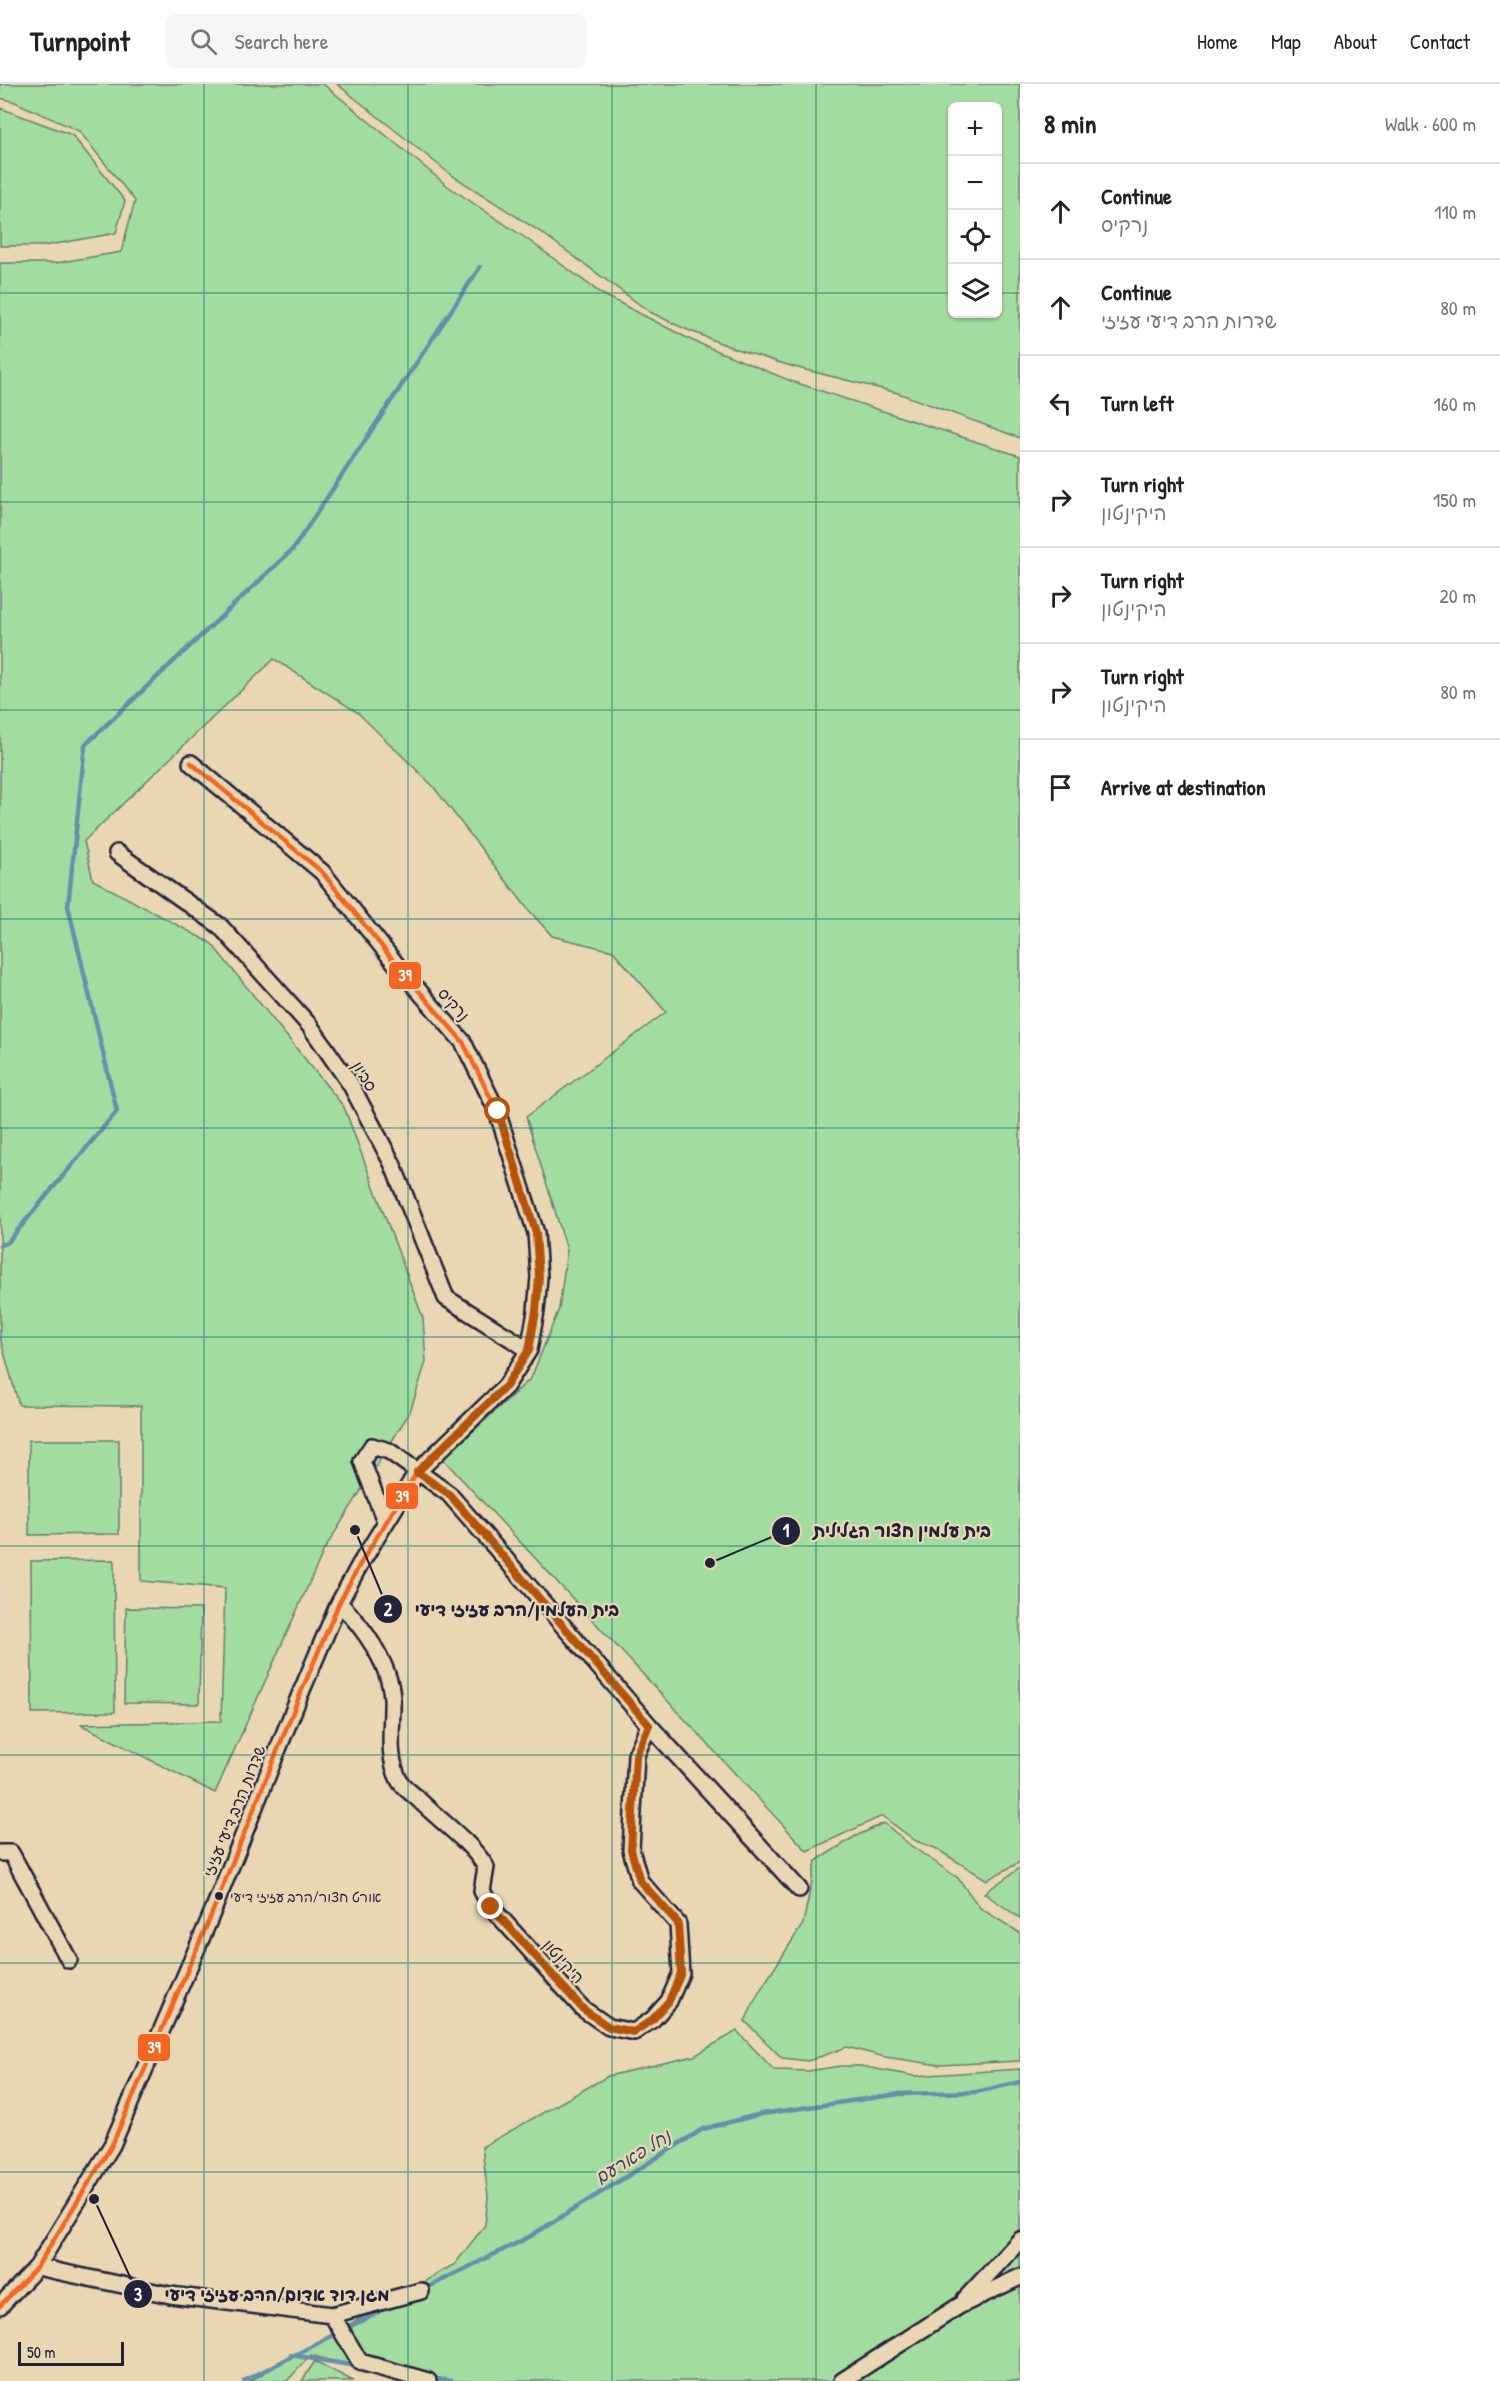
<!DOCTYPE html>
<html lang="en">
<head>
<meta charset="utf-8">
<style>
	:root { --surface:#fff; --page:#f6f6f6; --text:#222; --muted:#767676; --line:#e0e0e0 }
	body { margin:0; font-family:"Patrick Hand","Playpen Sans Hebrew",sans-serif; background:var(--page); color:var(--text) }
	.controls { position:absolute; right:18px; top:18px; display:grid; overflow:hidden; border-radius:9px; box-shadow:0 2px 4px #0004 }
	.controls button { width:54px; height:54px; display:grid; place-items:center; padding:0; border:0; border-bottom:2px solid var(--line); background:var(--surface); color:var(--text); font:30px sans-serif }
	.scale { position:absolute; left:18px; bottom:15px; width:106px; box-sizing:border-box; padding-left:6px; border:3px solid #22223b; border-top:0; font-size:16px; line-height:21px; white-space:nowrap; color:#22223b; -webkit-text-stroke:4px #e9d7b4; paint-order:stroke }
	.stop { position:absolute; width:18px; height:18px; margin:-14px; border:4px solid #b45309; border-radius:50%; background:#fff }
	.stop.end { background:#b45309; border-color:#fff; box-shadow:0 2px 6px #0008 }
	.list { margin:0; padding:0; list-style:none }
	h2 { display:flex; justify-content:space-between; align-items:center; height:78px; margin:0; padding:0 24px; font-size:26px }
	h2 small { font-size:20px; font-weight:400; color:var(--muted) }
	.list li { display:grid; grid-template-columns:39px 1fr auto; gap:18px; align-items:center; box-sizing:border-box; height:96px; padding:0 24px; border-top:2px solid var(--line) }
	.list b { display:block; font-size:22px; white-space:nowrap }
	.list p { margin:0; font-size:20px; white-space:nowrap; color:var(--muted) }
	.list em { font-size:20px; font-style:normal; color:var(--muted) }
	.icon { flex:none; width:33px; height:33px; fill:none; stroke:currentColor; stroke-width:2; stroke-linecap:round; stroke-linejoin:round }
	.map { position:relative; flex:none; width:1020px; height:2297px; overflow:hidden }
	header { display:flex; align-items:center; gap:36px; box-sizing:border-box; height:84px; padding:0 30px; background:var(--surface); border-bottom:2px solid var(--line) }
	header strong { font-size:28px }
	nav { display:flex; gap:33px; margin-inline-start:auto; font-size:21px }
	.search { width:420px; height:54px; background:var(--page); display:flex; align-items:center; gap:15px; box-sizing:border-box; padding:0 21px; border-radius:9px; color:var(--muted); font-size:22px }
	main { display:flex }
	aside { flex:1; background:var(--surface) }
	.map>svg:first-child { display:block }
</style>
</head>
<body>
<header>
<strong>Turnpoint</strong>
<div class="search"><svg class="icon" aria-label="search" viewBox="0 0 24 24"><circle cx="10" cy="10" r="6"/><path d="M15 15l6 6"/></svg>Search here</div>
<nav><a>Home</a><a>Map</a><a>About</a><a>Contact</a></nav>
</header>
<main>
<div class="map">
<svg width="1020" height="2297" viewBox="0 0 1020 2297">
	<rect width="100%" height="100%" fill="#e9d7b4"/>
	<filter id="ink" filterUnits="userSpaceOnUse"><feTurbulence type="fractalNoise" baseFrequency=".0167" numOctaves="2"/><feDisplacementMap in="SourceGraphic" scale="12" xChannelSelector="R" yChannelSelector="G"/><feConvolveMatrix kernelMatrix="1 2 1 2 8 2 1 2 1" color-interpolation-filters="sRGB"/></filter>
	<g filter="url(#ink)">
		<path fill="#edd1c2" d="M 0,1476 L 4,1542 L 0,1542 Z"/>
		<path fill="#a3dca0" stroke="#627f6e" stroke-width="1.5" fill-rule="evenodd" d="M 0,0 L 323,0 L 449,103 L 527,155 L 602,210 L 691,256 L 791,297 L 1020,372 L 1020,1778 L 987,1796 L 935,1764 L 916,1757 L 882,1732 L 807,1767 L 443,1375 L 531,1294 L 559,1225 L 567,1166 L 526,1033 L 666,928 L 613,867 L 552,852 L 527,824 L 432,701 L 357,628 L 274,575 L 84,757 L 93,796 L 211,859 L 344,1023 L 423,1234 L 426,1278 L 410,1328 L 324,1466 L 215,1709 L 80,1640 L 221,1637 L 225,1504 L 141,1497 L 141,1322 L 19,1321 L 0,1254 L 0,179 L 56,179 L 121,168 L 135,117 L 79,47 L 15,18 L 0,14 Z
			M 337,0 L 1020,0 L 1020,354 L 898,309 L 794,283 L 733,264 L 683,244 L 650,228 L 542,149 L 450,90 ZM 952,22 L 998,22 L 998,230 L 952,230 Z
			M 0,24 L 72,51 L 125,117 L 116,149 L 44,162 L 0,162 Z
			M 29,1356 L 119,1356 L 119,1450 L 29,1451 Z
			M 114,1476 L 115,1628 L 32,1629 L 31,1477 Z
			M 126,1524 L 201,1525 L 199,1620 L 124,1619 Z
			M 884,1739 L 910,1761 L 958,1794 L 980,1824 L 1020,1849 L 1020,1977 L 939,1981 L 885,1973 L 847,1963 L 808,1977 L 782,1974 L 745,1937 L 759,1908 L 803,1840 L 816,1777 L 854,1753 Z
			M 1020,1784 L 1020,1834 L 984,1809 Z
			M 737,1947 L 774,1986 L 808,1987 L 841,1982 L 860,1982 L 914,1992 L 1020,1985 L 1020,2297 L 404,2297 L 311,2271 L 287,2297 L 250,2297 L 455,2180 L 485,2141 L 488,2113 L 482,2063 L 608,1992 L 694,1972 Z
			M 315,2277 L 353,2297 L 302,2297 Z"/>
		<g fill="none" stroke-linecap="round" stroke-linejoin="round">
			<path stroke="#658faa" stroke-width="4.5" d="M 0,1161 L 8,1158 L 117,1027 L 68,822 L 85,661 L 293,465 L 480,183
				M 422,2206 L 529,2153 L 703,2045 L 761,2030 L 899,2010 L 976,2008 L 1020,1998
				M 291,2271 L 356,2282
				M 430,2294 L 451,2297
				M 244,2297 L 388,2223"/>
			<g stroke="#22223b" stroke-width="20">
				<path id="minor" d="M 117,769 L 220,842 L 310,942 L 351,1001 L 392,1079 L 446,1214 L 529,1266
					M 385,1437 L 362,1377 L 372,1362 L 389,1367 L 449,1410 L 649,1641 L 799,1805
					M 339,1519 C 363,1542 390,1580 392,1614 C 393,1641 386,1670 399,1696 C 402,1703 412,1709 418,1715 C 441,1738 469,1756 486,1783 L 482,1807 L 491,1823 L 583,1925 L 609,1943 L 634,1948 L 653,1935 L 669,1917 L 681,1889 L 678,1840 L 640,1797 L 631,1766 L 636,1671 L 649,1641
					M 0,1769 L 11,1769 L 69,1876
					M 37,2183 L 170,2211 L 332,2231 L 360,2278 L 428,2297
					M 965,2215 L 1020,2156
					M 0,2222 L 37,2183 L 112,2061 L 210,1834 L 299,1613 L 339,1519 L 359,1482 L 417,1388 L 506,1302 L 529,1266 L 536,1227 L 539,1193 L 536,1149 L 497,1027 L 463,958 L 400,885 L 322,788 L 191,679
					M 332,2231 L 421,2207
					M 842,2297 L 959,2222 L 1020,2193"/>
			</g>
			<use href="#minor" stroke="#e9d7b4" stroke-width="15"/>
			<g stroke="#e9d7b4" stroke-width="9">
				<path id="bus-1" d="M 0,2222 L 37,2183 L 112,2061 L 210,1834 L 299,1613 L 339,1519 L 359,1482 L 417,1388 L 506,1302 L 529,1266 L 536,1227 L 539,1193 L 536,1149 L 497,1027 L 463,958 L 400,885 L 322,788 L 191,679"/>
			</g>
			<use href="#bus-1" stroke="#f26522" stroke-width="4.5"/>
		</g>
	</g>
	<g fill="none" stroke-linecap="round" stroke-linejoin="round" filter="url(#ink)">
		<path stroke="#b45309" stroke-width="8" d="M 491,1823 L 583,1925 L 609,1943 L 634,1948 L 653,1935 L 669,1917 L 681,1889 L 678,1839 L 640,1797 L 631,1766 L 636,1671 L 649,1641 L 449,1410 L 417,1388 L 506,1302 L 529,1266 L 536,1227 L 539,1193 L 536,1149 L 498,1027"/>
	</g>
	<path fill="none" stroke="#0f766e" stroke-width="1.5" stroke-opacity="0.55" d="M 204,0 L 204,2297M 408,0 L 408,2297M 612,0 L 612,2297M 816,0 L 816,2297M 0,209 L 952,209M 998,209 L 1020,209M 0,418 L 1020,418M 0,626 L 1020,626M 0,835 L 1020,835M 0,1044 L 1020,1044M 0,1253 L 1020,1253M 0,1462 L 1020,1462M 0,1671 L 1020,1671M 0,1879 L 1020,1879M 0,2088 L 1020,2088"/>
	<circle fill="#22223b" stroke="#e9d7b4" stroke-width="2" cx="219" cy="1812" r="5"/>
	<g text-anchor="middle" stroke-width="4.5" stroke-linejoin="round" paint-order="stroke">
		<g font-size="14" fill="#22223b" stroke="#e9d7b4" text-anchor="start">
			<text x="230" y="1818">אורט חצור/הרב עזיזי דיעי</text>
		</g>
		<g font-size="16" fill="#22223b" stroke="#e9d7b4">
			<text transform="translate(454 920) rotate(49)" y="6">נרקיס</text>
			<text transform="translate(365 992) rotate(59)" y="6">סביון</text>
			<text transform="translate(234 1727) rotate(-68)" y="6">שדרות הרב דיעי עזיזי</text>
			<text transform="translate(564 1877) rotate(48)" y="6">היקינטון</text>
		</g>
		<g font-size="18" font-style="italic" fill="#384660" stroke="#e9d7b4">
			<text transform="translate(633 2073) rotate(-32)" y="6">נחל פארעם</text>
		</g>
	</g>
	<path fill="none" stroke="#22223b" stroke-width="2" d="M710 1479L786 1447M355 1446L388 1525M94 2115L138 2210"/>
	<g fill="#22223b" stroke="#e9d7b4" stroke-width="2">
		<circle cx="710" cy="1479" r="6"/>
		<circle cx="355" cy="1446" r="6"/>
		<circle cx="94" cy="2115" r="6"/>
		<circle cx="786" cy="1447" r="15"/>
		<circle cx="388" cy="1525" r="15"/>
		<circle cx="138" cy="2210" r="15"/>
	</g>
	<g font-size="18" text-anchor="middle" font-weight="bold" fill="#fff">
		<text x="786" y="1453">1</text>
		<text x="388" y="1532">2</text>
		<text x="138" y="2217">3</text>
	</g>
	<g font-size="18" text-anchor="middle" font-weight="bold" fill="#22223b" stroke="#e9d7b4" stroke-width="4.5" stroke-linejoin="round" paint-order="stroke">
		<text x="902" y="1453">בית עלמין חצור הגלילית</text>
		<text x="517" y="1532">בית העלמין/הרב עזיזי דיעי</text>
		<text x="277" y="2217">מגן דוד אדום/הרב עזיזי דיעי</text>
	</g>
	<g stroke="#e9d7b4" stroke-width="2">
		<rect x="388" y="877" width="34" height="29" rx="6" fill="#f26522"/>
		<rect x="385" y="1398" width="34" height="28" rx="6" fill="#f26522"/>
		<rect x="137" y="1949" width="34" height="29" rx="6" fill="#f26522"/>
	</g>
	<g font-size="16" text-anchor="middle" font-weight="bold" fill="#fff">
		<text x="405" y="897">39</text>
		<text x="402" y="1418">39</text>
		<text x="154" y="1969">39</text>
	</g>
</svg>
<div class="controls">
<button>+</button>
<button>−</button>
<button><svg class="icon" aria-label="locate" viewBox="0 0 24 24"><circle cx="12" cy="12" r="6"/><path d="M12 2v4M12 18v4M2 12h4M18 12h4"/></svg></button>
<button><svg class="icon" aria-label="layers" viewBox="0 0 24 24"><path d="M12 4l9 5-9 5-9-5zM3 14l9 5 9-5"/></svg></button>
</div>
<div class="scale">50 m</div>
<div class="stop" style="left:498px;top:1027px"></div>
<div class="stop end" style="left:491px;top:1823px"></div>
</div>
<aside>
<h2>8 min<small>Walk · 600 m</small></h2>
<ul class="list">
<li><svg class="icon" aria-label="ahead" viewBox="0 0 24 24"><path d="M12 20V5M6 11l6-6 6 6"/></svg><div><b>Continue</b><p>נרקיס</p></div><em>110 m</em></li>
<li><svg class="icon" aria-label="ahead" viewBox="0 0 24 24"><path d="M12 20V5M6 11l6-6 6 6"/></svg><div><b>Continue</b><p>שדרות הרב דיעי עזיזי</p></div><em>80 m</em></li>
<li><svg class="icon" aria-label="left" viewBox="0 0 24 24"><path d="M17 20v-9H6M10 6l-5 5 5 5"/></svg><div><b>Turn left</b></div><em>160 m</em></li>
<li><svg class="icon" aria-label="right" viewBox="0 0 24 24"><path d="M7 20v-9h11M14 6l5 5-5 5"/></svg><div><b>Turn right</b><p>היקינטון</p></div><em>150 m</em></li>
<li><svg class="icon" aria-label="right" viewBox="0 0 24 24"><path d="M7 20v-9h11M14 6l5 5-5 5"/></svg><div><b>Turn right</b><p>היקינטון</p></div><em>20 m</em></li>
<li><svg class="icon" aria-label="right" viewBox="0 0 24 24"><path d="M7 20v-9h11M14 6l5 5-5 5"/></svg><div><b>Turn right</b><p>היקינטון</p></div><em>80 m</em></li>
<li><svg class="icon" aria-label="arrive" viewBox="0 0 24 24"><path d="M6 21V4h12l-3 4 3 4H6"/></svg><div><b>Arrive at destination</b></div></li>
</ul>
</aside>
</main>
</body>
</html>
